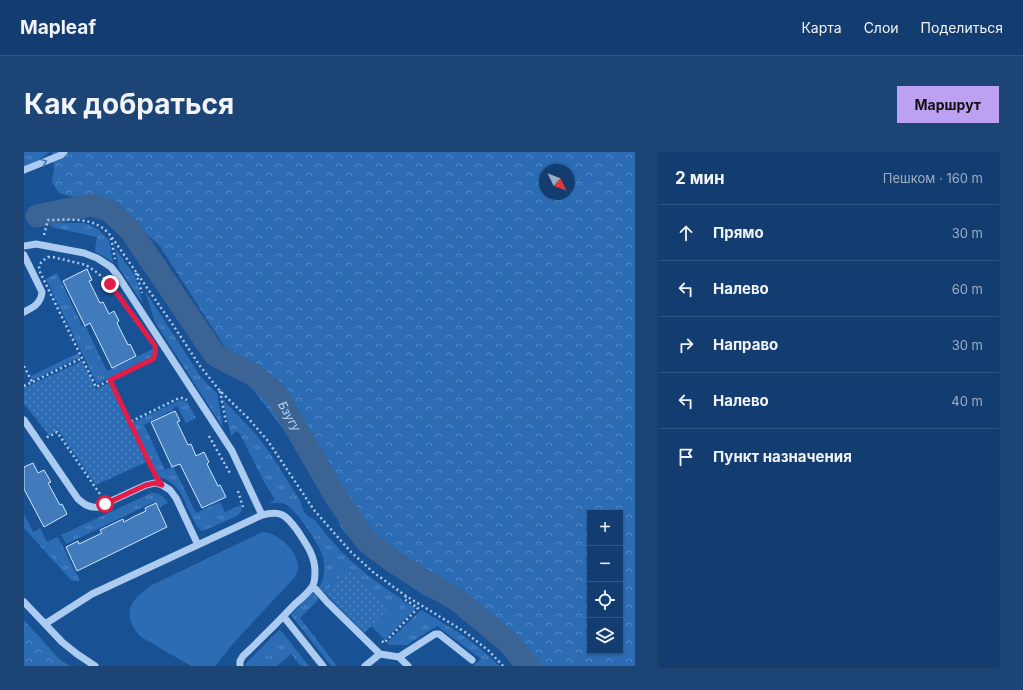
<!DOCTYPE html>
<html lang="ru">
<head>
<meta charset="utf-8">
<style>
	:root { --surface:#133d70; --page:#1c4475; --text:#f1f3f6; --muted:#9daec3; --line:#325683; --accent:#bca0f2 }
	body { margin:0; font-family:Inter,sans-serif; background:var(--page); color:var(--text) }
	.controls { position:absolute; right:12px; bottom:12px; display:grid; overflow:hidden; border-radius:0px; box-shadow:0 1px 3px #0004 }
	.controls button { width:36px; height:36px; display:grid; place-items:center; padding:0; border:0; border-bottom:1px solid var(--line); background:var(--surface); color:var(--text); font:20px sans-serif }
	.compass { position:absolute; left:515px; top:12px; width:36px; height:36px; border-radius:50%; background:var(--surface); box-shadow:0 1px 3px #0004; rotate:133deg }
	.stop { position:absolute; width:12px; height:12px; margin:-9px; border:3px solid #e11d48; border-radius:50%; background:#fff }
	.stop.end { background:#e11d48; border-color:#fff; box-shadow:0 1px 4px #0008 }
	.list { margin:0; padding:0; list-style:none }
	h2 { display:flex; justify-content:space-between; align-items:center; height:52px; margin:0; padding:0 16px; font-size:17px }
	h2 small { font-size:13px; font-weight:400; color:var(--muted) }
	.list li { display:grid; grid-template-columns:26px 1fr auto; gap:12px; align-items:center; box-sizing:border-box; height:56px; padding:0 16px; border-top:1px solid var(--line) }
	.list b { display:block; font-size:15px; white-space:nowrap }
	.list em { font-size:13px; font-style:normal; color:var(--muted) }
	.icon { flex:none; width:22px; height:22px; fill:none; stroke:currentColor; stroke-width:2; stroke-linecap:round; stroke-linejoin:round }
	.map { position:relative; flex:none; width:611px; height:514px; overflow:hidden; border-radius:0px }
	header { display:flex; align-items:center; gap:24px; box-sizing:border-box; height:56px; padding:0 20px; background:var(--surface); border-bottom:1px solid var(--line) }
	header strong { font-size:19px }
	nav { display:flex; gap:22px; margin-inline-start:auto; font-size:14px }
	.intro { display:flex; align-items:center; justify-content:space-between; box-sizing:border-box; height:96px; padding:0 24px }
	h1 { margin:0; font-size:28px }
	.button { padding:10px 18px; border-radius:0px; background:var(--accent); color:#111; font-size:14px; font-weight:700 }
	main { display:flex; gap:24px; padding:0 24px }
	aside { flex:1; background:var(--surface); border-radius:0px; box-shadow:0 1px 3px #0004 }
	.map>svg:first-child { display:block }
</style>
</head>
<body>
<header>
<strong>Mapleaf</strong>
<nav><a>Карта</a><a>Слои</a><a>Поделиться</a></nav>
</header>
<div class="intro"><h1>Как добраться</h1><a class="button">Маршрут</a></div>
<main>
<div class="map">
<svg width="611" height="514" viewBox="0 0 611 514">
	<defs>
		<pattern id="grass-tufts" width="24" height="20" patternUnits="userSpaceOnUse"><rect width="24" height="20" fill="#2c6cb4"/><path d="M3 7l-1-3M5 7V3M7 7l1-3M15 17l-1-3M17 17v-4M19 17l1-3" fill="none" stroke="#5689c3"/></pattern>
		<pattern id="forest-crowns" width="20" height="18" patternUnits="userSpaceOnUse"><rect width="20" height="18" fill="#2c6cb4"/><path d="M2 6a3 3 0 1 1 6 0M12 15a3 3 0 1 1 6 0" fill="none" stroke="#5689c3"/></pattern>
		<pattern id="park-dots" width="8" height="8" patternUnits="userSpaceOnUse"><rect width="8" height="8" fill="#2c6cb4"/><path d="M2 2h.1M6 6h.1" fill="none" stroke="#5689c3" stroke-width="1.8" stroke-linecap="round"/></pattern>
	</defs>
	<rect width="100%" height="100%" fill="#195195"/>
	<path fill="url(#grass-tufts)" d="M 0,0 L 26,0 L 10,11 L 0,15 Z
		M 28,71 L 61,71 L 75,78 L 85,88 L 89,111 L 80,104 L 71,100 L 71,97 L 73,85 L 27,75 Z
		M 91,96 L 111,124 L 119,152 L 95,116 Z
		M 33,121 L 58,174 L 61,173 L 83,219 L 129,197 C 130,201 129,203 126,206 L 73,232 L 22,127 Z
		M 121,139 L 177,225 L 184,233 L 193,241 L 199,276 L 131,170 Z
		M 54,201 L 56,205 L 9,228 L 7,224 Z
		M 158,248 L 164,251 L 172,266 L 162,271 L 153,254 L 149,256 L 149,258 L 120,273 L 141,318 L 149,314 L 172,361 L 196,350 L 201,360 L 217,353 L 218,358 L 213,364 L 179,379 L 176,378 L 172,373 L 156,340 C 150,331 143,327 133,324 L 108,271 L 154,249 Z
		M 199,248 L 230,280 L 246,301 L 277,350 C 278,358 281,364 290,367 C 299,378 308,390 318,400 C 336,418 357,434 378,447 L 378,449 L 392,456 L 384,464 L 370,451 L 365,456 L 325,416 L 301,441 L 295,435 C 301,428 301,414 299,405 C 296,393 272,357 261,352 C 256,350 250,351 245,351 L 251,348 L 240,330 L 216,282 L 213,279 L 207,284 Z
		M 127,341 C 134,340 140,345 144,351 L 136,355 L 130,350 L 42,392 L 37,383 Z
		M 0,362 L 9,380 L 16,376 L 23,390 L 34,385 L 56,429 L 48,429 L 0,376 Z
		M 290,438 L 294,448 L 276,466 L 313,514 L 307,514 L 267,463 Z
		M 397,458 C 425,474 453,490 475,514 L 449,514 L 457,507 L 413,474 L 383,493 L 365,493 L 363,491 Z
		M 255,478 L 258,480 L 285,514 L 277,514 L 267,502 L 253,514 L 222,514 L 221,513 L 223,510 Z"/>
	<path fill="url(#forest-crowns)" fill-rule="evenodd" d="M 28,0 L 611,0 L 611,514 L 492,514 L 487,507 L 456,478 L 426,456 L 398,442 L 342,404 L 318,377 L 308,354 L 279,311 L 266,286 L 224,231 L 135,93 L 83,48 L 44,44 L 35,41 L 28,30 L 30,17 ZM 521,18 L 545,18 L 545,42 L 521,42 ZM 566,361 L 596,361 L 596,499 L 566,499 Z
		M 0,468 L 35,507 L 46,514 L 0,514 Z"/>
	<path fill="url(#park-dots)" d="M 58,209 L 72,237 L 85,231 L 122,310 L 72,333 L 34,278 L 25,283 L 0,252 L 0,236 Z
		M 325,416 L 365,456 L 340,481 L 301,441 Z"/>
	<path fill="#2c6cb4" d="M 238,380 C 253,380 275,399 274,416 C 274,419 272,422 271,425 L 213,487 L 191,514 L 167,514 L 117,485 C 96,462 106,448 128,433 Z
		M 370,450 L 384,464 L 361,488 L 347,474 Z"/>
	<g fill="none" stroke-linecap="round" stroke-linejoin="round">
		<path stroke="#3b6495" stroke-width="23" id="s1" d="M 13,64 L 67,53 L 85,58 L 107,79 L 191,203 L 228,222 L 251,240 L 312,345 L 342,389 L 373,412 L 433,448 L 485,491 L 504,514"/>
	</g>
	<path fill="#417bbc" stroke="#d2e5fb" d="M 63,117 L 68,128 L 65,129 L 76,151 L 79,150 L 85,162 L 90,159 L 95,169 L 93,171 L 104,193 L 106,192 L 112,204 L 88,216 L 66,171 L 61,174 L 39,129 Z
		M 151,259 L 156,269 L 153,270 L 164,293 L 167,292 L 172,304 L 180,300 L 185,310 L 183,312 L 194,334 L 196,333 L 202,345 L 178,356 L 156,312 L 148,315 L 127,270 Z
		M 9,311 L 14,321 L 20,318 L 27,330 L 24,331 L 36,353 L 38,352 L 43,362 L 20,375 L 0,337 L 0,315 Z
		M 132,351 L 143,375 L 53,419 L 42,395 L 54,389 L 55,392 L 78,381 L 76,378 L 99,367 L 100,370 L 111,364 L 122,359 L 121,356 Z"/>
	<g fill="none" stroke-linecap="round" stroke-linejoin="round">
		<path stroke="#abcbf0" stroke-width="2.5" stroke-dasharray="2 3" stroke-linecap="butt" d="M 20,83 L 24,68 C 41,68 62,65 77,75 C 81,77 84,81 87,84 L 149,173 L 176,214 L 196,239 L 224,266 L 244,289 L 290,358 L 327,400 L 349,420 L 382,444 L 441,480 L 465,499 L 479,514
			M 87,86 L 91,107
			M 24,105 L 29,105 L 62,113 L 71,119 L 87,132 L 131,194 C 132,199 132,202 129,207 L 72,235 L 15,118 C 15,111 18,109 24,105 Z
			M 112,121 L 118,141
			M 0,214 L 8,230
			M 86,228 L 106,270
			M 0,234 L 58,206
			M 196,239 L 202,270
			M 23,284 L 24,285 L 33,280 L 78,345
			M 185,284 L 207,323
			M 131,323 L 106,270 L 155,246 L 159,246 L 163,248
			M 214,339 L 219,355
			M 358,489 L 360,491 L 394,456 L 380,447 L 382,444"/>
		<path stroke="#abcbf0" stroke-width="7" d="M 0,18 L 37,3 L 40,0
			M 0,94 L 12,92 L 60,101 L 73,106 L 87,115 L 94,124 L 208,299 L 238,363
			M 0,103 L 18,140 C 17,151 10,155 0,160
			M 0,268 L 54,347 C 60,352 65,356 74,355 L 122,333 L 131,331 L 138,333 L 146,338 L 152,346 L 174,393
			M 289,434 L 303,450 L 356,502
			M 0,450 L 38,490 L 53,502 L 71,514
			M 260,465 L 299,514
			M 21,472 L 68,442 L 238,363 C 257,358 262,363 273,378 C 282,392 291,403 291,420 C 291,424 291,431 288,435 C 284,441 277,447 271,452 C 254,470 237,487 219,504 L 216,509 L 216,514
			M 375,505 L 411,482 L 415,482 L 448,508
			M 341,514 L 356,502 L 375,505 L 384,514"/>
	</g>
	<defs><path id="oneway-chevron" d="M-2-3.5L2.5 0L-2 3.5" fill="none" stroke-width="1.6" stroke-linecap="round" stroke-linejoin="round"/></defs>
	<use stroke="#4576b0" href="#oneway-chevron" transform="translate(20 10) rotate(-22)"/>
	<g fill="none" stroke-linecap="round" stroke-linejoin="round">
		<path stroke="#e11d48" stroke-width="5" d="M 81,352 L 122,333 L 131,331 L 138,333 L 131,323 L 86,228 L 129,207 C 132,202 132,199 131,194 L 86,132"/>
	</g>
	<g text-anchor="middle" stroke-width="3.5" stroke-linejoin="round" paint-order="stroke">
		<g font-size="12" font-style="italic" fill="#b7d5f7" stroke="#195195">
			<text dy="4" stroke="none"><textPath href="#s1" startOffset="353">Бзугу</textPath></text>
		</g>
	</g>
</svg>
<div class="controls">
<button>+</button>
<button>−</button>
<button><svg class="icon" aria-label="locate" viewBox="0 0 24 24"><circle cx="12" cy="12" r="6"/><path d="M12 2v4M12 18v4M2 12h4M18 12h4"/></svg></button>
<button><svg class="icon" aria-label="layers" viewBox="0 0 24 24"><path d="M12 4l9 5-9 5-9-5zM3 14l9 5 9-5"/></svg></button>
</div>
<svg class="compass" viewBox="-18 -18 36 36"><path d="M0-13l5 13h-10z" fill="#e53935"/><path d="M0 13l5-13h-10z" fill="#9daec3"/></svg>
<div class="stop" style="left:81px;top:352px"></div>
<div class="stop end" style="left:86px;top:132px"></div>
</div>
<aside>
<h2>2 мин<small>Пешком · 160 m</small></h2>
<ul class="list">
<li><svg class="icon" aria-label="ahead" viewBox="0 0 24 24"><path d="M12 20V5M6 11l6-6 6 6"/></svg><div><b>Прямо</b></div><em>30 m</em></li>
<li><svg class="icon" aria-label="left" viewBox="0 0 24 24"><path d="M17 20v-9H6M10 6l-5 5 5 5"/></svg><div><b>Налево</b></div><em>60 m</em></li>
<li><svg class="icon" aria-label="right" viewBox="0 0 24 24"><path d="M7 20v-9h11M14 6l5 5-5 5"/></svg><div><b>Направо</b></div><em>30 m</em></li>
<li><svg class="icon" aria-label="left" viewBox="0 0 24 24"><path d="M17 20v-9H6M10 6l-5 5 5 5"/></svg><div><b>Налево</b></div><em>40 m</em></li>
<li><svg class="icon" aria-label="arrive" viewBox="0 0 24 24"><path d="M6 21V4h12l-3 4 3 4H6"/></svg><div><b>Пункт назначения</b></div></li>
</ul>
</aside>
</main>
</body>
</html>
